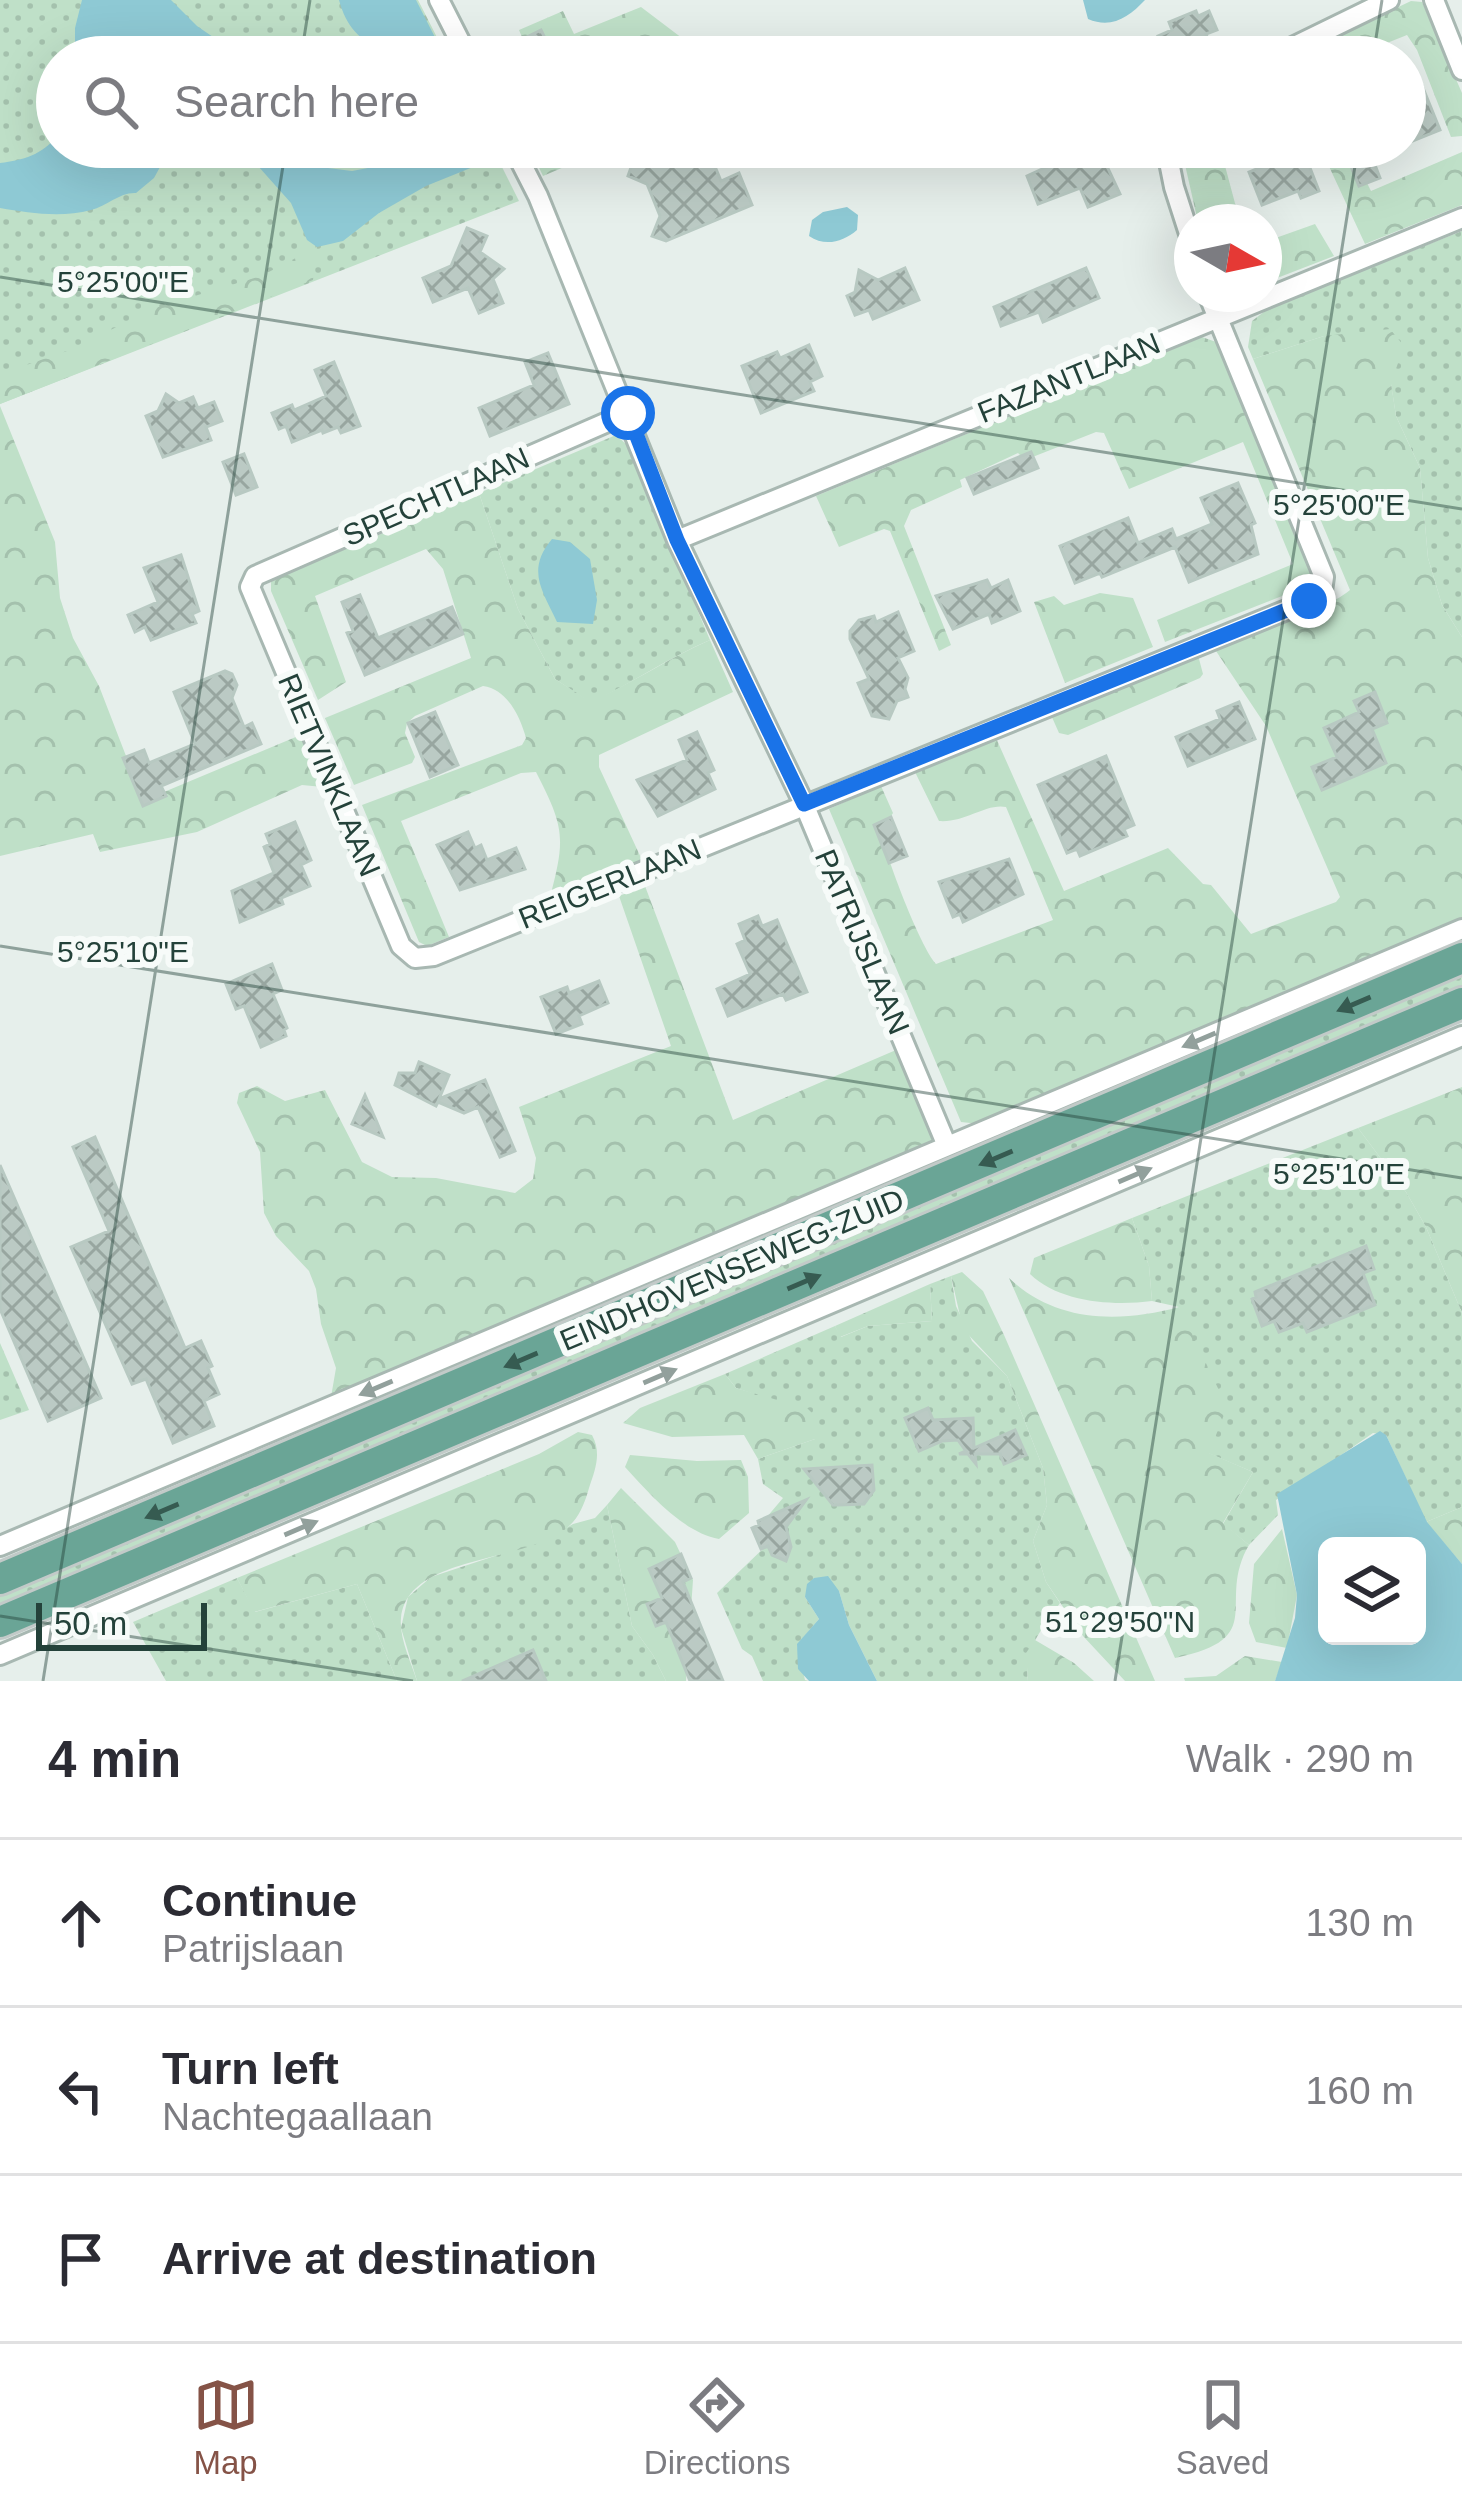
<!DOCTYPE html>
<html lang="en">
<head>
<meta charset="utf-8">
<style>
	:root { --surface:#fff; --page:#f7f7f7; --text:#2b2b33; --muted:#7c7c81; --line:#e1e1e2; --accent:#855347 }
	body { margin:0; font-family:Arial,sans-serif; background:var(--page); color:var(--text) }
	.controls { position:absolute; right:36px; bottom:36px; display:grid; overflow:hidden; border-radius:18px; box-shadow:0 12px 48px #0002 }
	.controls button { width:108px; height:108px; display:grid; place-items:center; padding:0; border:0; border-bottom:3px solid var(--line); background:var(--surface); color:var(--text); font:60px sans-serif }
	.compass { position:absolute; left:1174px; top:204px; width:108px; height:108px; border-radius:50%; background:var(--surface); box-shadow:0 12px 48px #0002; rotate:99deg }
	.scale { position:absolute; left:36px; bottom:30px; width:171px; box-sizing:border-box; padding-left:12px; border:6px solid #24423a; border-top:0; font-size:33px; line-height:42px; white-space:nowrap; color:#24423a; -webkit-text-stroke:9px #f7fbf9; paint-order:stroke }
	.stop { position:absolute; width:36px; height:36px; margin:-27px; border:9px solid #1a73e8; border-radius:50%; background:#fff }
	.stop.end { background:#1a73e8; border-color:#fff; box-shadow:0 3px 12px #0008 }
	.list { margin:0; padding:0; list-style:none }
	h2 { display:flex; justify-content:space-between; align-items:center; height:156px; margin:0; padding:0 48px; font-size:51px }
	h2 small { font-size:39px; font-weight:400; color:var(--muted) }
	.list li { display:grid; grid-template-columns:78px 1fr auto; gap:36px; align-items:center; box-sizing:border-box; height:168px; padding:0 48px; border-top:3px solid var(--line) }
	.list b { display:block; font-size:45px; white-space:nowrap }
	.list p { margin:0; font-size:39px; white-space:nowrap; color:var(--muted) }
	.list em { font-size:39px; font-style:normal; color:var(--muted) }
	.icon { flex:none; width:66px; height:66px; fill:none; stroke:currentColor; stroke-width:2; stroke-linecap:round; stroke-linejoin:round }
	.map { position:relative; flex:none; width:1462px; height:1681px; overflow:hidden }
	.search { position:absolute; background:var(--surface); box-shadow:0 12px 48px #0002; left:36px; right:36px; top:36px; height:132px; display:flex; align-items:center; gap:30px; box-sizing:border-box; padding:0 42px; border-radius:66px; color:var(--muted); font-size:45px }
	.sheet { height:660px; background:var(--surface) }
	nav { display:flex; justify-content:space-around; align-items:center; box-sizing:border-box; height:168px; border-top:3px solid var(--line); background:var(--surface); font-size:33px; color:var(--muted) }
	nav a { display:grid; justify-items:center; gap:6px }
	nav .on { color:var(--accent) }
	.map>svg:first-child { display:block }
</style>
</head>
<body>
<div class="map">
<svg width="1462" height="1681" viewBox="0 0 1462 1681">
	<defs>
		<pattern id="grass-dots" width="8" height="8" patternUnits="userSpaceOnUse" patternTransform="scale(3)"><rect width="8" height="8" fill="#bfe0c8"/><path d="M2 2h.1M6 6h.1" fill="none" stroke="#a4c1ad" stroke-width="1.8" stroke-linecap="round"/></pattern>
		<pattern id="forest-crowns" width="20" height="18" patternUnits="userSpaceOnUse" patternTransform="scale(3)"><rect width="20" height="18" fill="#bfe0c8"/><path d="M2 6a3 3 0 1 1 6 0M12 15a3 3 0 1 1 6 0" fill="none" stroke="#a4c1ad"/></pattern>
		<pattern id="building-cross-hatch" width="8" height="8" patternUnits="userSpaceOnUse" patternTransform="scale(3)"><rect width="8" height="8" fill="#bbcac4"/><path d="M0 0l8 8M0 8l8-8" fill="none" stroke="#98a6a0"/></pattern>
	</defs>
	<rect width="100%" height="100%" fill="#e6efeb"/>
	<path fill="url(#grass-dots)" d="M 0,0 L 418,0 L 447,57 L 57,57 L 57,147 L 492,147 L 519,201 L 0,404 Z
		M 1462,231 L 1462,637 L 1442,605 L 1428,558 L 1420,468 L 1396,416 L 1391,384 L 1324,336 L 1253,359 L 1248,347 L 1252,321 L 1269,308 Z
		M 616,435 L 628,446 L 710,640 C 668,658 632,683 591,703 L 555,679 L 518,609 L 479,493 Z
		M 1462,977 L 1462,987 L 0,1612 L 0,1594 Z
		M 1358,1128 L 1406,1192 L 1426,1227 L 1462,1313 L 1462,1507 L 1426,1522 L 1386,1435 L 1373,1433 L 1276,1500 L 1278,1515 L 1249,1545 L 1223,1524 L 1253,1472 L 1208,1453 L 1179,1307 L 1152,1301 L 1149,1266 L 1132,1218 Z
		M 951,1276 L 956,1306 L 972,1341 L 1007,1376 L 1043,1468 L 1047,1505 L 1033,1541 L 1046,1582 L 1060,1603 C 1042,1630 1024,1647 1028,1681 L 877,1681 L 849,1625 L 839,1591 L 805,1597 L 819,1619 L 797,1645 L 805,1680 L 809,1681 L 763,1681 L 752,1656 L 742,1649 L 717,1593 L 769,1543 L 760,1525 L 783,1498 L 763,1484 L 758,1459 L 815,1439 L 754,1394 L 736,1388 L 725,1374 L 835,1326 L 841,1337 L 868,1326 L 932,1321 L 930,1284 Z
		M 0,1343 L 29,1410 L 0,1420 Z
		M 607,1505 L 632,1626 L 653,1655 L 666,1681 L 417,1681 L 401,1628 L 408,1597 L 431,1577 L 549,1538 L 573,1524 L 595,1518 Z
		M 237,1578 L 255,1612 L 357,1584 L 397,1681 L 166,1681 L 133,1622 Z"/>
	<path fill="url(#forest-crowns)" d="M 1411,1 L 1422,2 L 1462,93 L 1462,136 L 1451,137 L 1417,50 L 1407,35 L 1352,57 L 1293,57 Z
		M 641,7 L 707,57 L 523,57 L 529,54 L 519,30 L 563,11 L 574,34 Z
		M 334,147 L 404,147 C 370,172 344,175 306,158 Z
		M 529,147 L 611,147 L 543,176 Z
		M 1181,147 L 1220,147 L 1240,222 L 1198,222 Z
		M 1320,147 L 1349,147 L 1371,191 L 1462,152 L 1462,205 L 1365,244 Z
		M 1315,224 L 1334,256 L 1264,283 L 1264,242 Z
		M 317,247 L 313,280 L 0,404 L 0,374 L 67,351 L 158,307 L 261,276 Z
		M 1390,329 L 1404,346 L 1391,383 L 1396,416 L 1420,468 L 1428,558 L 1442,605 L 1462,637 L 1462,920 L 980,1124 L 961,1122 L 829,809 L 881,786 L 893,813 L 881,832 C 886,857 920,946 936,964 L 1053,920 L 1006,807 C 986,803 965,823 939,821 L 915,772 L 996,738 L 1064,891 L 1168,848 L 1203,884 L 1211,885 L 1251,934 L 1336,902 L 1340,897 L 1266,726 L 1214,648 C 1248,634 1327,610 1350,590 L 1253,359 L 1324,336 Z
		M 1202,337 L 1216,342 L 1228,362 L 1318,582 L 1165,642 L 1157,620 L 1293,564 L 1243,442 L 1129,489 L 1104,433 L 1096,432 L 1025,460 L 1018,453 L 960,480 L 962,487 L 911,510 L 904,526 L 951,645 L 939,651 L 890,531 L 884,529 L 839,547 L 816,496 Z
		M 0,406 L 55,542 L 60,598 L 73,638 L 99,686 L 138,787 L 152,797 L 310,731 L 333,788 L 302,785 L 197,832 L 100,852 L 93,834 L 0,856 Z
		M 479,493 L 518,609 L 555,679 L 591,702 C 632,683 669,658 710,640 L 733,692 L 599,755 L 599,767 L 642,860 L 550,897 C 566,837 564,827 536,772 L 521,773 L 401,821 L 449,937 L 427,946 L 419,942 L 362,805 L 522,745 L 526,738 C 520,716 507,689 483,686 L 415,716 L 407,723 L 405,733 L 415,757 L 412,763 L 354,785 L 325,718 L 471,658 L 443,569 L 426,549 L 315,596 L 346,682 L 318,700 L 271,591 L 271,580 Z
		M 1100,593 L 1133,598 L 1153,647 L 1065,683 L 1034,602 L 1054,596 L 1064,605 Z
		M 1198,655 L 1203,674 L 1200,678 L 1068,735 L 1059,733 L 1051,715 Z
		M 645,886 L 733,1120 L 896,1050 L 934,1140 L 331,1397 L 336,1368 L 321,1324 L 316,1289 L 309,1271 L 276,1236 L 264,1213 L 260,1152 L 237,1103 L 239,1093 L 257,1086 L 285,1101 L 325,1090 L 362,1162 L 392,1177 L 436,1178 L 515,1193 L 533,1179 L 536,1158 L 519,1107 L 671,1046 L 619,896 Z
		M 1462,1087 L 1462,1313 L 1426,1227 L 1406,1192 L 1358,1128 Z
		M 1132,1218 L 1149,1266 L 1152,1301 C 1114,1306 1060,1303 1030,1274 L 1034,1258 Z
		M 962,1272 L 983,1291 L 1004,1335 L 1155,1681 L 1125,1681 L 1083,1636 L 1046,1582 L 1033,1541 L 1047,1505 L 1043,1468 L 1007,1376 L 963,1329 L 951,1276 Z
		M 1009,1278 C 1056,1323 1120,1323 1179,1307 L 1227,1407 L 1209,1453 L 1253,1472 L 1223,1523 L 1249,1545 C 1215,1603 1271,1638 1175,1658 Z
		M 930,1284 L 932,1321 L 868,1326 L 840,1337 L 835,1326 Z
		M 725,1374 L 736,1388 L 808,1409 L 816,1417 L 815,1439 L 758,1459 L 744,1435 L 672,1437 L 623,1423 L 640,1408 Z
		M 578,1432 L 592,1435 C 602,1453 595,1470 589,1488 C 586,1499 581,1513 573,1522 C 536,1565 408,1551 401,1618 C 399,1638 411,1662 417,1681 L 397,1681 L 357,1584 L 254,1612 L 237,1578 L 539,1454 Z
		M 630,1455 L 697,1461 L 741,1460 L 748,1477 L 749,1513 L 719,1539 C 682,1532 650,1494 625,1467 Z
		M 621,1488 L 675,1542 L 693,1580 L 686,1681 L 666,1681 L 653,1655 L 632,1626 L 607,1505 Z
		M 1462,1507 L 1462,1564 L 1426,1522 Z
		M 1282,1529 L 1297,1595 L 1287,1648 L 1256,1642 L 1249,1623 L 1254,1564 Z
		M 1035,1640 L 1074,1663 L 1094,1681 L 1028,1681 L 1026,1653 Z
		M 1245,1656 L 1282,1662 L 1275,1681 L 1185,1681 L 1184,1678 L 1216,1676 Z"/>
	<path fill="#8ec9d4" fill-rule="evenodd" d="M 82,0 L 171,0 L 197,26 L 242,57 L 75,57 L 75,28 Z
		M 339,0 L 416,0 L 445,57 C 397,57 353,53 339,0 Z
		M 1083,0 L 1145,0 C 1129,17 1112,29 1088,19 Z
		M 57,136 L 57,147 L 171,147 L 154,178 L 136,193 C 120,192 107,206 91,210 C 61,218 29,213 0,208 L 0,163 C 23,160 42,155 57,136 Z
		M 241,147 L 287,147 L 328,168 L 352,171 L 373,167 L 404,147 L 491,150 L 478,165 L 426,186 L 379,213 L 343,241 L 317,247 L 307,240 L 291,203 Z
		M 847,207 L 858,215 L 857,230 C 843,242 825,247 809,236 L 812,220 L 823,212 Z
		M 552,539 L 570,542 L 590,559 L 597,600 L 593,624 L 557,622 C 542,590 526,570 552,539 Z
		M 1380,1431 L 1386,1435 L 1427,1522 L 1462,1564 L 1462,1681 L 1275,1681 L 1295,1618 L 1297,1595 L 1277,1494 ZM 1327,1546 L 1417,1546 L 1417,1636 L 1327,1636 Z
		M 828,1576 L 839,1591 L 849,1625 L 877,1681 L 809,1681 L 798,1669 L 797,1644 L 819,1619 L 805,1597 L 807,1584 L 814,1578 Z"/>
	<path fill="url(#building-cross-hatch)" stroke="#b8c9c2" stroke-width="3" d="M 1196,11 L 1198,16 L 1209,11 L 1217,30 L 1206,34 L 1209,42 L 1167,57 L 1158,36 L 1172,30 L 1169,22 Z
		M 541,30 L 554,57 L 524,57 L 517,42 Z
		M 1421,83 L 1440,130 L 1405,144 L 1405,90 Z
		M 670,147 L 707,147 L 721,181 L 739,173 L 752,205 L 666,241 L 652,236 L 660,216 L 647,184 L 628,176 L 633,162 Z
		M 1063,147 L 1098,147 L 1120,194 L 1088,207 L 1080,188 L 1038,204 L 1027,176 L 1068,157 Z
		M 1343,147 L 1401,147 L 1375,165 L 1380,178 L 1359,186 Z
		M 1303,150 L 1319,191 L 1301,198 L 1298,191 L 1262,205 L 1249,172 Z
		M 467,228 L 487,236 L 480,252 L 504,269 L 493,279 L 503,303 L 479,313 L 468,288 L 433,302 L 423,278 L 451,266 Z
		M 905,268 L 919,300 L 873,319 L 869,310 L 855,315 L 847,296 L 855,292 L 859,270 L 878,280 Z
		M 1086,268 L 1099,298 L 1043,322 L 1039,312 L 1001,326 L 994,307 Z
		M 809,345 L 822,376 L 810,382 L 814,391 L 761,413 L 742,366 L 777,352 L 780,358 Z
		M 548,353 L 569,404 L 490,436 L 479,408 L 534,385 L 525,362 Z
		M 334,362 L 360,426 L 341,433 L 338,427 L 323,433 L 322,430 L 292,442 L 286,426 L 279,429 L 272,413 L 292,405 L 294,410 L 326,396 L 315,370 Z
		M 166,394 L 179,403 L 193,397 L 198,408 L 214,402 L 222,421 L 206,427 L 211,440 L 163,457 L 146,416 L 158,411 Z
		M 1031,452 L 1038,468 L 974,494 L 967,478 Z
		M 244,454 L 257,487 L 236,495 L 223,462 Z
		M 1238,483 L 1255,523 L 1251,525 L 1258,554 L 1189,582 L 1175,547 L 1102,577 L 1100,573 L 1075,583 L 1060,546 L 1128,518 L 1138,543 L 1172,529 L 1176,539 L 1212,524 L 1201,498 Z
		M 181,555 L 199,611 L 192,614 L 196,623 L 151,640 L 145,627 L 135,632 L 128,615 L 158,602 L 144,568 Z
		M 987,580 L 991,588 L 1008,580 L 1020,611 L 992,623 L 989,614 L 953,629 L 936,596 Z
		M 360,595 L 378,638 L 452,607 L 463,634 L 365,675 L 347,633 L 353,631 L 342,602 Z
		M 898,612 L 914,651 L 898,658 L 908,678 L 905,689 L 908,697 L 897,701 L 889,719 L 872,716 L 858,683 L 869,679 L 850,639 L 850,631 L 859,620 L 874,616 L 876,622 Z
		M 225,671 L 232,674 L 237,685 L 232,698 L 244,727 L 252,723 L 261,744 L 161,786 L 166,796 L 143,806 L 123,758 L 144,750 L 149,763 L 195,744 L 174,692 Z
		M 1375,692 L 1387,723 L 1372,729 L 1386,763 L 1322,790 L 1312,767 L 1337,757 L 1324,728 L 1359,712 L 1354,701 Z
		M 1239,702 L 1255,739 L 1188,766 L 1176,737 L 1220,719 L 1217,711 Z
		M 435,712 L 458,765 L 430,777 L 408,723 Z
		M 697,732 L 714,770 L 708,773 L 715,789 L 658,816 L 637,780 L 687,760 L 679,740 Z
		M 1106,756 L 1134,825 L 1124,829 L 1127,836 L 1080,856 L 1077,849 L 1067,853 L 1038,785 Z
		M 891,817 L 907,856 L 889,863 L 874,825 Z
		M 295,822 L 311,860 L 301,865 L 310,886 L 281,898 L 283,904 L 240,922 L 232,891 L 274,873 L 264,847 L 270,844 L 266,834 Z
		M 468,832 L 475,848 L 481,845 L 487,860 L 516,848 L 525,869 L 460,890 L 437,845 Z
		M 1009,859 L 1023,894 L 963,922 L 960,914 L 953,917 L 939,882 Z
		M 758,916 L 762,926 L 777,920 L 807,992 L 786,1000 L 783,994 L 728,1016 L 717,989 L 750,974 L 737,944 L 745,940 L 739,924 Z
		M 272,964 L 282,990 L 273,994 L 287,1028 L 284,1030 L 286,1036 L 261,1047 L 244,1006 L 236,1009 L 226,984 Z
		M 599,981 L 608,1003 L 579,1016 L 582,1024 L 556,1034 L 541,997 L 567,987 L 569,993 Z
		M 419,1062 L 449,1075 L 439,1099 L 485,1080 L 515,1151 L 500,1157 L 478,1107 L 464,1113 L 438,1102 L 436,1106 L 395,1085 L 399,1073 L 415,1073 Z
		M 365,1095 L 376,1120 L 383,1137 L 352,1124 Z
		M 95,1137 L 185,1348 L 201,1341 L 212,1366 L 208,1368 L 219,1394 L 204,1401 L 214,1426 L 173,1443 L 146,1379 L 132,1384 L 71,1247 L 109,1231 L 73,1147 Z
		M 0,1165 L 101,1398 L 48,1421 L 0,1309 Z
		M 1366,1246 L 1374,1269 L 1363,1273 L 1375,1305 L 1307,1332 L 1303,1323 L 1279,1332 L 1274,1321 L 1262,1326 L 1252,1299 L 1256,1297 L 1255,1292 Z
		M 928,1408 L 933,1420 L 973,1418 L 974,1448 L 1015,1430 L 1026,1455 L 1004,1464 L 1000,1454 L 975,1454 L 976,1464 L 968,1454 L 959,1454 L 966,1451 L 958,1440 L 942,1441 L 919,1451 L 905,1418 Z
		M 872,1465 L 874,1490 L 864,1504 L 838,1505 L 833,1505 L 804,1469 Z
		M 806,1500 L 786,1527 L 791,1547 L 786,1561 L 772,1555 L 768,1546 L 761,1549 L 752,1528 L 759,1525 L 758,1521 Z
		M 681,1554 L 691,1578 L 683,1582 L 723,1681 L 690,1681 L 666,1622 L 656,1626 L 647,1604 L 662,1598 L 649,1569 Z
		M 533,1650 L 546,1681 L 462,1681 Z"/>
	<g fill="none" stroke-linecap="round" stroke-linejoin="round">
		<g stroke="#a8b8b2" stroke-width="24">
			<path id="street" d="M 439,0 L 468,57
				M 1434,0 L 1462,70
				M 1272,57 L 1389,0
				M 513,147 L 538,196 L 677,540 L 804,804 L 947,1146
				M 1166,147 L 1174,187 L 1192,243
				M 628,413 L 255,576 L 250,587 L 401,946 L 415,958 L 434,956 L 1309,601 L 1322,591 L 1324,577 L 1208,294
				M 677,540 L 1462,218
				M 0,1546 L 1462,929
				M 0,1655 L 1462,1036"/>
		</g>
		<g stroke="#c2cac8" stroke-width="36">
			<path id="primary" d="M 0,1579 L 1462,958
				M 0,1622 L 1462,1003"/>
		</g>
		<use href="#street" stroke="#fff" stroke-width="18"/>
		<use href="#primary" stroke="#6aa596" stroke-width="30"/>
	</g>
	<defs><path id="oneway-solid" d="M-6-.8H1V-3.2L6.5 0L1 3.2V.8H-6Z" transform="scale(3)"/></defs>
	<g fill="#365b51">
		<use href="#oneway-solid" transform="translate(1354 1004) rotate(157)"/>
		<use href="#oneway-solid" transform="translate(996 1158) rotate(157)"/>
		<use href="#oneway-solid" transform="translate(804 1282) rotate(-23)"/>
		<use href="#oneway-solid" transform="translate(521 1360) rotate(157)"/>
		<use href="#oneway-solid" transform="translate(162 1511) rotate(157)"/>
	</g>
	<g fill="#92a09c">
		<use href="#oneway-solid" transform="translate(1199 1040) rotate(157)"/>
		<use href="#oneway-solid" transform="translate(1135 1175) rotate(-23)"/>
		<use href="#oneway-solid" transform="translate(660 1376) rotate(-23)"/>
		<use href="#oneway-solid" transform="translate(376 1388) rotate(157)"/>
		<use href="#oneway-solid" transform="translate(301 1528) rotate(-23)"/>
	</g>
	<g fill="none" stroke-linecap="round" stroke-linejoin="round">
		<path stroke="#1a73e8" stroke-width="15" d="M 628,413 L 677,540 L 804,804 L 1309,601"/>
	</g>
	<path fill="none" stroke="#24423a" stroke-width="3" stroke-opacity="0.45" d="M 301,57 L 310,0M 1373,57 L 1382,0M 0,277 L 1462,509M 0,946 L 1462,1178M 0,1616 L 413,1681M 43,1681 L 286,147M 1115,1681 L 1358,147"/>
	<g text-anchor="middle" stroke-width="12" stroke-linejoin="round" paint-order="stroke">
		<g font-size="30" fill="#24423a" stroke="#f7fbf9">
			<text transform="translate(1069 378) rotate(-22)" y="10">FAZANTLAAN</text>
			<text transform="translate(436 497) rotate(-24)" y="10">SPECHTLAAN</text>
			<text transform="translate(329 775) rotate(67)" y="10">RIETVINKLAAN</text>
			<text transform="translate(610 884) rotate(-22)" y="10">REIGERLAAN</text>
			<text transform="translate(862 942) rotate(67)" y="10">PATRIJSLAAN</text>
			<text transform="translate(732 1270) rotate(-23)" y="10">EINDHOVENSEWEG-ZUID</text>
		</g>
	</g>
	<g font-size="30" text-anchor="middle" fill="#24423a" stroke="#f7fbf9" stroke-width="12" stroke-linejoin="round" paint-order="stroke">
		<text x="123" y="292">5°25'00"E</text>
		<text x="1339" y="515">5°25'00"E</text>
		<text x="123" y="962">5°25'10"E</text>
		<text x="1339" y="1184">5°25'10"E</text>
		<text x="1120" y="1632">51°29'50"N</text>
	</g>
</svg>
<div class="controls">
<button><svg class="icon" aria-label="layers" viewBox="0 0 24 24"><path d="M12 4l9 5-9 5-9-5zM3 14l9 5 9-5"/></svg></button>
</div>
<svg class="compass" viewBox="-18 -18 36 36"><path d="M0-13l5 13h-10z" fill="#e53935"/><path d="M0 13l5-13h-10z" fill="#7c7c81"/></svg>
<div class="scale">50 m</div>
<div class="stop" style="left:628px;top:413px"></div>
<div class="stop end" style="left:1309px;top:601px"></div>
<div class="search"><svg class="icon" aria-label="search" viewBox="0 0 24 24"><circle cx="10" cy="10" r="6"/><path d="M15 15l6 6"/></svg>Search here</div>
</div>
<section class="sheet">
<h2>4 min<small>Walk · 290 m</small></h2>
<ul class="list">
<li><svg class="icon" aria-label="ahead" viewBox="0 0 24 24"><path d="M12 20V5M6 11l6-6 6 6"/></svg><div><b>Continue</b><p>Patrijslaan</p></div><em>130 m</em></li>
<li><svg class="icon" aria-label="left" viewBox="0 0 24 24"><path d="M17 20v-9H6M10 6l-5 5 5 5"/></svg><div><b>Turn left</b><p>Nachtegaallaan</p></div><em>160 m</em></li>
<li><svg class="icon" aria-label="arrive" viewBox="0 0 24 24"><path d="M6 21V4h12l-3 4 3 4H6"/></svg><div><b>Arrive at destination</b></div></li>
</ul>
</section>
<nav>
<a class="on"><svg class="icon" aria-label="map" viewBox="0 0 24 24"><path d="M3 6l6-2 6 2 6-2v14l-6 2-6-2-6 2zM9 4v14M15 6v14"/></svg>Map</a>
<a><svg class="icon" aria-label="directions" viewBox="0 0 24 24"><path d="M12 3l9 9-9 9-9-9zM9 14v-3h6M13 9l2 2-2 2"/></svg>Directions</a>
<a><svg class="icon" aria-label="saved" viewBox="0 0 24 24"><path d="M7 4h10v16l-5-4-5 4z"/></svg>Saved</a>
</nav>
</body>
</html>
